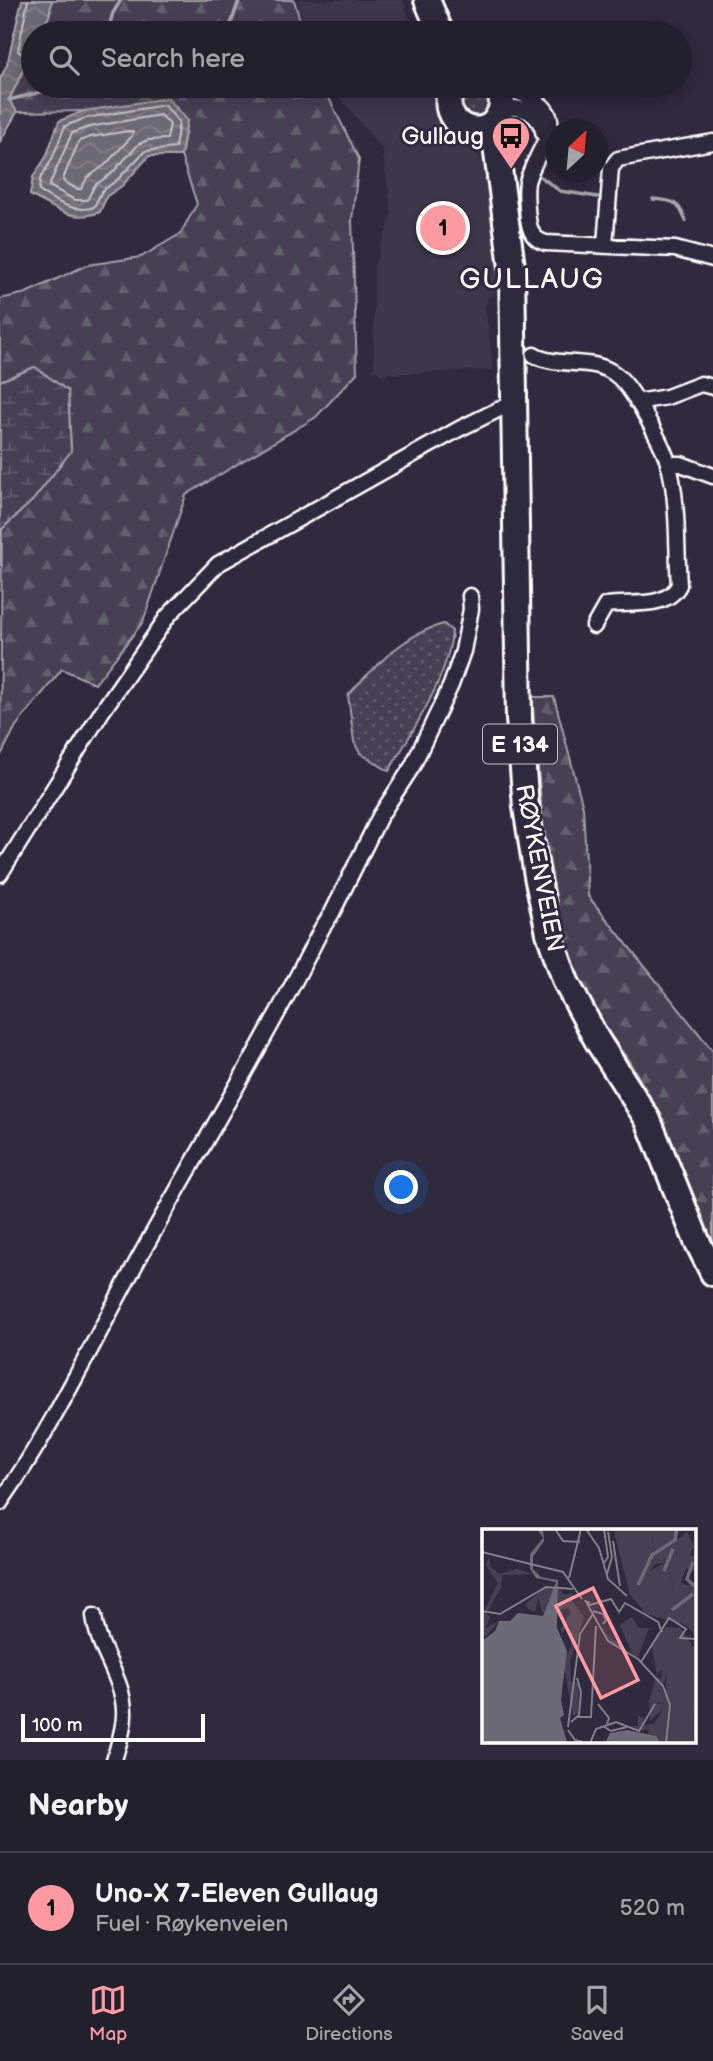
<!DOCTYPE html>
<html lang="en">
<head>
<meta charset="utf-8">
<style>
	:root { --surface:#23202e; --page:#2f2d3a; --text:#f1f3f6; --muted:#a3a3aa; --line:#403e4a; --accent:#ff9aa2 }
	body { margin:0; font-family:"Balsamiq Sans",sans-serif; background:var(--page); color:var(--text) }
	.compass { position:absolute; left:545px; top:119px; width:63px; height:63px; border-radius:50%; background:var(--surface); box-shadow:0 4px 18px #0003; rotate:26deg }
	.scale { position:absolute; left:21px; bottom:18px; width:184px; box-sizing:border-box; padding-left:7px; border:4px solid #fff; border-top:0; font-size:19px; line-height:24px; white-space:nowrap; color:#fff; -webkit-text-stroke:5px #2f2a3d; paint-order:stroke }
	.you { position:absolute; left:402px; top:1188px; width:24px; height:24px; margin:-18px; border:5px solid #fff; border-radius:50%; background:#1a73e8; box-shadow:0 0 0 10px #1a73e833 }
	.badge { display:grid; place-items:center; width:46px; height:46px; border-radius:50%; background:var(--accent); color:#111; font-size:23px; font-weight:700 }
	.pin { position:absolute; translate:-50% -50%; border:4px solid #fff; box-shadow:0 2px 7px #0006 }
	.list { margin:0; padding:0; list-style:none }
	h2 { display:flex; justify-content:space-between; align-items:center; height:91px; margin:0; padding:0 28px; font-size:30px }
	h2 small { font-size:23px; font-weight:400; color:var(--muted) }
	.list li { display:grid; grid-template-columns:46px 1fr auto; gap:21px; align-items:center; box-sizing:border-box; height:112px; padding:0 28px; border-top:2px solid var(--line) }
	.list b { display:block; font-size:26px; white-space:nowrap }
	.list p { margin:0; font-size:23px; white-space:nowrap; color:var(--muted) }
	.list em { font-size:23px; font-style:normal; color:var(--muted) }
	.icon { flex:none; width:38px; height:38px; fill:none; stroke:currentColor; stroke-width:2; stroke-linecap:round; stroke-linejoin:round }
	.map { position:relative; flex:none; width:713px; height:1760px; overflow:hidden }
	.search { position:absolute; background:var(--surface); box-shadow:0 4px 18px #0003; left:21px; right:21px; top:21px; height:77px; display:flex; align-items:center; gap:18px; box-sizing:border-box; padding:0 24px; border-radius:38px; color:var(--muted); font-size:26px }
	.sheet { height:203px; background:var(--surface) }
	nav { display:flex; justify-content:space-around; align-items:center; box-sizing:border-box; height:98px; border-top:2px solid var(--line); background:var(--surface); font-size:19px; color:var(--muted) }
	nav a { display:grid; justify-items:center; gap:4px }
	nav .on { color:var(--accent) }
	.map>svg:first-child { display:block }
</style>
</head>
<body>
<div class="map">
<svg width="713" height="1760" viewBox="0 0 713 1760">
	<defs>
		<pattern id="grass-dots" width="8" height="8" patternUnits="userSpaceOnUse" patternTransform="scale(1.75)"><rect width="8" height="8" fill="#464152"/><path d="M2 2h.1M6 6h.1" fill="none" stroke="#625e6c" stroke-width="1.8" stroke-linecap="round"/></pattern>
		<pattern id="forest-firs" width="22" height="20" patternUnits="userSpaceOnUse" patternTransform="scale(1.75)"><rect width="22" height="20" fill="#464152"/><path d="M5 1l3.5 6h-7zM16 11l3.5 6h-7z" fill="#625e6c"/></pattern>
		<pattern id="wetland-marsh" width="20" height="14" patternUnits="userSpaceOnUse" patternTransform="scale(1.75)"><rect width="20" height="14" fill="#464152"/><path d="M1 5h8M5 5V1M11 12h8M15 12V8" fill="none" stroke="#625e6c"/></pattern>
		<pattern id="water-waves" width="16" height="10" patternUnits="userSpaceOnUse" patternTransform="scale(1.75)"><rect width="16" height="10" fill="#6d6a77"/><path d="M0 5q4-4 8 0t8 0" fill="none" stroke="#83808b"/></pattern>
	</defs>
	<rect width="100%" height="100%" fill="#2f2a3d"/>
	<filter id="ink" filterUnits="userSpaceOnUse"><feTurbulence type="fractalNoise" baseFrequency=".0143" numOctaves="2"/><feDisplacementMap in="SourceGraphic" scale="14" xChannelSelector="R" yChannelSelector="G"/><feConvolveMatrix kernelMatrix="1 2 1 2 8 2 1 2 1" color-interpolation-filters="sRGB"/></filter>
	<g filter="url(#ink)">
		<path fill="#3c3749" d="M 298,0 L 402,0 L 416,33 L 306,33 Z
			M 330,86 L 438,86 L 463,134 L 490,173 L 500,244 L 501,286 L 489,297 L 485,307 L 493,370 L 380,374 L 374,369 L 374,265 L 392,214 L 382,149 Z"/>
		<path fill="url(#grass-dots)" stroke="#a2a0a8" stroke-width="2" d="M458 102a16 16 0 1 1 32 0a16 16 0 1 1-32 0Z
			M 444,624 L 452,631 C 449,676 412,732 389,771 L 360,753 L 354,742 L 348,695 C 374,667 405,633 444,624 Z"/>
		<path fill="url(#forest-firs)" stroke="#a2a0a8" stroke-width="2" d="M 52,0 L 294,0 L 304,33 L 41,33 L 49,16 Z
			M 33,50 L 33,86 L 323,86 L 359,159 L 352,220 L 357,373 L 316,417 L 186,495 L 143,622 L 95,684 L 62,669 L 16,726 L 0,757 L 2,529 L 33,500 L 71,451 L 68,391 L 35,367 L 0,381 L 0,299 L 26,293 L 87,265 L 141,257 L 180,234 L 197,204 L 181,156 L 187,120 L 84,111 L 17,112 L 9,100 Z
			M 532,697 L 554,697 L 583,807 L 588,896 L 713,1051 L 713,1245 L 663,1119 L 632,1066 L 594,1011 L 574,971 L 563,937 L 543,825 Z"/>
		<path fill="url(#wetland-marsh)" stroke="#a2a0a8" stroke-width="2" d="M 35,367 L 68,391 L 71,451 L 33,500 L 2,529 L 0,566 L 0,381 Z"/>
		<path fill="url(#water-waves)" stroke="#a7a6ad" stroke-width="2" d="M 22,0 L 52,0 L 49,16 L 41,33 L 33,33 L 33,50 L 9,100 L 17,112 L 0,142 L 0,79 L 7,65 Z
			M 168,98 L 187,120 L 181,156 L 149,156 L 122,186 L 107,196 L 100,212 C 72,223 55,208 30,195 L 33,177 L 46,157 L 59,121 L 84,111 Z"/>
		<g fill="none" stroke-linecap="round" stroke-linejoin="round">
			<path stroke="#c5c3c9" stroke-width="2" d="M 28,0 L 18,51 L 22,54 L 33,49
				M 164,105 L 179,122 L 175,148 L 145,151 L 117,180 L 102,191 L 94,207 C 75,214 56,201 39,191 L 40,179 L 52,159 L 65,126 L 86,118 Z
				M 160,115 L 170,124 L 167,139 L 148,140 L 139,144 L 111,174 L 95,185 L 87,200 L 75,200 L 49,186 L 72,133 L 89,127 Z
				M 129,131 L 133,132 L 132,136 L 105,165 L 87,178 L 81,189 L 77,189 L 64,182 L 63,179 L 79,141 L 91,137 Z"/>
			<path stroke="#a7a6ad" stroke-width="3.5" d="M 107,33 L 113,13 L 121,0
				M 228,33 L 239,0
				M 9,100 L 65,86
				M 541,177 L 560,191 L 598,197
				M 653,199 C 673,201 678,200 686,221"/>
			<g stroke="#fff" stroke-width="19">
				<path id="street" d="M 497,88 C 517,91 558,102 549,131 C 543,149 532,164 527,182 C 525,194 527,207 528,219 C 530,232 534,240 546,243 L 675,249 L 713,259
					M 501,108 C 523,106 540,112 544,135
					M 605,245 L 611,168 L 618,159 L 713,142
					M 534,355 C 557,368 588,357 612,372 C 625,380 634,396 642,409 C 651,426 662,443 668,462 C 679,501 676,545 679,585 C 666,610 629,601 606,605 L 594,626
					M 637,402 L 667,397 L 701,384 L 713,387
					M 668,464 L 681,464 L 713,476
					M 0,874 L 103,710 L 168,616 L 218,564 L 459,429 L 514,402
					M 0,1503 C 54,1426 94,1340 139,1258 C 200,1148 266,1040 322,928 L 332,913 L 380,816 L 412,767 L 451,685 L 463,651 L 471,609 L 470,596
					M 94,1616 C 98,1651 123,1677 124,1711 C 125,1727 118,1745 114,1760"/>
			</g>
			<g stroke="#fff" stroke-width="30">
				<path id="highway" d="M 427,0 L 441,33
					M 454,86 C 431,123 487,148 500,112 C 504,103 501,93 496,86
					M 493,123 L 512,267 L 519,719 L 526,807 L 537,876 L 549,933 L 566,982 L 597,1040 L 648,1120 L 697,1241 L 713,1273"/>
			</g>
			<use href="#street" stroke="#2f2a3d" stroke-width="14"/>
			<use href="#highway" stroke="#2f2a3d" stroke-width="24"/>
		</g>
	</g>
	<defs>
		<g id="bus-pin" transform="scale(2.0125)"><path d="M0 17L-7.5 6A9.5 9.5 0 1 1 7.5 6Z" fill="#ff9aa2" stroke="#2f2a3d"/><path d="M-5-6H5V4H4V6H2V4H-2V6H-4V4H-5ZM-3.5-4V0h7V-4ZM-3.5 1.2v1.5H-2V1.2ZM2 1.2v1.5H3.5V1.2Z" fill="#111"/></g>
	</defs>
	<g fill-rule="evenodd">
		<use href="#bus-pin" x="511" y="136"/>
	</g>
	<g text-anchor="middle" stroke-width="6" stroke-linejoin="round" paint-order="stroke">
		<rect fill="#2f2a3d" stroke="#c1bfc5" stroke-width="2" x="483" y="724.5" width="74" height="39" rx="5"/>
		<g font-size="23" font-weight="bold" fill="#fff">
			<text x="520" y="752">E 134</text>
		</g>
		<g font-size="24" fill="#fff" stroke="#2f2a3d" text-anchor="end">
			<text x="484" y="144">Gullaug</text>
		</g>
		<g font-size="24" fill="#fff" stroke="#2f2a3d">
			<text transform="translate(540 868) rotate(79)" y="8">RØYKENVEIEN</text>
		</g>
		<g font-size="28" letter-spacing="2" fill="#fff" stroke="#2f2a3d">
			<text x="532" y="288">GULLAUG</text>
		</g>
	</g>
	<g transform="translate(482 1529)">
		<rect width="214" height="214" fill="#2f2a3d"/>
		<path d="M 171,0 L 187,0 L 188,12 L 170,23 ZM 183,34 L 191,54 L 192,61 L 175,51 L 169,41 ZM 180,142 L 185,144 L 180,159 L 184,166 L 181,175 L 175,173 L 179,182 L 168,192 L 167,172 L 174,147 L 179,150 Z" fill="#464152"/>
		<path d="M 131,0 L 171,0 L 170,23 L 187,13 L 183,6 L 187,0 L 196,0 L 195,11 L 205,3 L 212,17 L 207,27 L 213,27 L 213,43 L 204,39 L 199,53 L 205,57 L 213,52 L 213,106 L 204,96 L 164,85 L 148,65 ZM 183,34 L 191,54 L 192,61 L 169,41 L 173,35 ZM 7,27 L 8,37 L 17,45 L 35,40 L 50,45 L 20,46 L 19,59 L 4,85 L 8,88 L 4,99 L 17,92 L 4,107 L 0,107 L 0,86 L 16,54 L 4,36 ZM 76,58 L 82,66 L 91,64 L 89,70 L 102,88 L 88,133 L 89,153 L 97,154 L 96,184 L 91,187 L 81,133 L 89,118 L 89,99 L 85,96 L 81,104 L 78,101 L 89,83 L 85,78 L 77,82 L 74,65 L 74,79 L 70,84 L 65,80 L 73,73 L 72,70 ZM 63,59 L 72,59 L 61,85 L 56,68 L 53,83 L 46,80 L 43,75 ZM 150,88 L 156,99 L 167,99 L 156,128 L 129,113 L 120,100 L 128,109 L 140,115 L 144,121 L 150,124 L 138,96 ZM 185,98 L 198,99 L 213,120 L 212,213 L 178,213 L 166,205 L 167,200 L 159,202 L 149,197 L 156,197 L 156,186 L 162,189 L 160,197 L 172,195 L 180,182 L 174,175 L 182,175 L 185,144 L 179,141 L 175,146 L 170,118 L 175,105 Z" fill="#464152" fill-rule="evenodd"/>
		<path d="M 210,124 L 213,134 L 204,157 L 198,146 L 205,126 Z" fill="#464152"/>
		<path d="M 55,0 L 61,0 L 62,12 L 51,28 L 51,40 L 59,48 L 76,51 L 75,99 L 85,122 L 79,170 L 82,186 L 78,189 L 85,213 L 0,214 L 0,112 L 13,102 L 17,92 L 28,92 L 36,84 L 61,87 L 74,53 L 54,49 L 48,40 L 48,25 L 61,9 ZM 145,201 L 174,207 L 178,213 L 123,214 L 128,204 Z" fill="#6d6a77"/>
		<path fill="none" stroke="#6d6a77" stroke-width="3.5" d="M 211,33 L 205,50 L 212,57M 182,42 L 191,20M 156,56 L 170,26 L 193,11 L 195,0M 190,81 L 211,65"/>
		<path fill="none" stroke="#827f8b" stroke-width="2" d="M 73,0 L 81,12 L 98,13M 104,0 L 117,19 L 126,50 L 145,67M 131,12 L 138,57M 0,23 L 81,43 L 100,70M 122,34 L 126,28 L 122,0M 125,45 L 130,28 L 126,3M 87,49 L 99,0M 103,71 L 126,112 L 156,130 L 181,157 L 188,176 L 184,214M 106,72 L 108,76 L 129,70 L 137,83 L 143,74 L 176,93 L 180,103M 0,82 L 18,85 L 64,58 L 91,60M 111,82 L 121,85 L 124,91 L 121,95M 159,133 L 187,89 L 204,100 L 198,109 L 214,110M 116,175 L 127,189 L 125,195M 96,188 L 109,188 L 114,97M 89,193 L 97,186 L 99,163 L 95,149M 121,197 L 129,202 L 145,198M 86,198 L 98,105 L 111,85M 86,201 L 93,211 L 105,214M 108,214 L 114,200 L 134,193 L 157,202 L 173,175"/>
		<path fill="#ff9aa2" fill-opacity="0.15" stroke="#ff9aa2" stroke-width="3.5" d="M 111,59 L 156,151 L 119,169 L 74,77 Z"/>
		<rect width="214" height="214" fill="none" stroke="#fff" stroke-width="3.5"/>
	</g>
</svg>
<svg class="compass" viewBox="-18 -18 36 36"><path d="M0-13l5 13h-10z" fill="#e53935"/><path d="M0 13l5-13h-10z" fill="#a3a3aa"/></svg>
<div class="scale">100 m</div>
<div class="you"></div>
<div class="pin badge" style="left:443px;top:228px">1</div>
<div class="search"><svg class="icon" aria-label="search" viewBox="0 0 24 24"><circle cx="10" cy="10" r="6"/><path d="M15 15l6 6"/></svg>Search here</div>
</div>
<section class="sheet">
<h2>Nearby<small></small></h2>
<ul class="list">
<li><span class="badge">1</span><div><b>Uno-X 7-Eleven Gullaug</b><p>Fuel · Røykenveien</p></div><em>520 m</em></li>
</ul>
</section>
<nav>
<a class="on"><svg class="icon" aria-label="map" viewBox="0 0 24 24"><path d="M3 6l6-2 6 2 6-2v14l-6 2-6-2-6 2zM9 4v14M15 6v14"/></svg>Map</a>
<a><svg class="icon" aria-label="directions" viewBox="0 0 24 24"><path d="M12 3l9 9-9 9-9-9zM9 14v-3h6M13 9l2 2-2 2"/></svg>Directions</a>
<a><svg class="icon" aria-label="saved" viewBox="0 0 24 24"><path d="M7 4h10v16l-5-4-5 4z"/></svg>Saved</a>
</nav>
</body>
</html>
